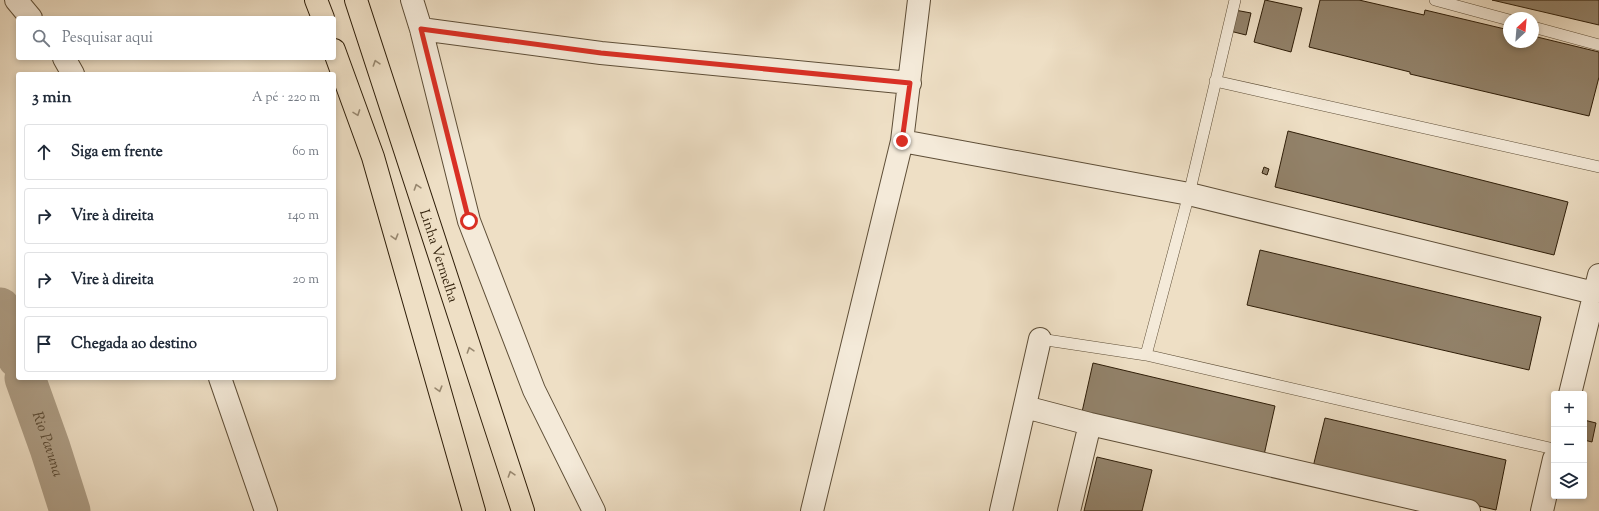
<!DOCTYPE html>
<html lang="pt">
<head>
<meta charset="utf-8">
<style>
	:root { --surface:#fff; --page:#f2f2f3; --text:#1f2937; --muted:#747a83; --line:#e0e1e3 }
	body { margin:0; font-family:"Sorts Mill Goudy",serif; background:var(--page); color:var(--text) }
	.controls { position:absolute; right:12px; bottom:12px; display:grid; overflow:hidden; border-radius:4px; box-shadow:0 2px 6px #0003 }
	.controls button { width:36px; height:36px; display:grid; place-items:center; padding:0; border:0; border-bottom:1px solid var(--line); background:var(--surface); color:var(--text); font:20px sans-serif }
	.compass { position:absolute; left:1503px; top:12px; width:36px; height:36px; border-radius:50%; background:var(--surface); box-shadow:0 2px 6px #0003; rotate:26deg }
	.stop { position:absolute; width:12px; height:12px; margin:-9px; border:3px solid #d93025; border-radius:50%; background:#fff }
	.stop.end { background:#d93025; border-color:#fff; box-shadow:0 1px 4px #0008 }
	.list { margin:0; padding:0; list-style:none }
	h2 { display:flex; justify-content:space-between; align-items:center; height:52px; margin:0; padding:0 16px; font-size:17px }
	h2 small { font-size:13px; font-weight:400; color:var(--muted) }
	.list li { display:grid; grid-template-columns:26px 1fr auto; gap:12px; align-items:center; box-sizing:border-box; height:56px; margin:0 8px 8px; padding:0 8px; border:1px solid var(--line); border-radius:4px }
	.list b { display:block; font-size:15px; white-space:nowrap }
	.list em { font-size:13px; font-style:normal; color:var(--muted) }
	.icon { flex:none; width:22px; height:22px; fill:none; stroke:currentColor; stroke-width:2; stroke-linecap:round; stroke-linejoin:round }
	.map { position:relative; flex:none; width:1599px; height:511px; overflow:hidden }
	.search { position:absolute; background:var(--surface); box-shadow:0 2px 6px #0003; left:16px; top:16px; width:320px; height:44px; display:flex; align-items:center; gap:10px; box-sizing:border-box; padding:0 14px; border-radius:4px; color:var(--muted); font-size:15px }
	.panel { position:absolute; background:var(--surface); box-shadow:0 2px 6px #0003; left:16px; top:72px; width:320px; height:308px; border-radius:4px }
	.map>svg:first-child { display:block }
</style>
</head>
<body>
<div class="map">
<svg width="1599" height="511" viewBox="0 0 1599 511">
	<rect width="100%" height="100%" fill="#eedfc5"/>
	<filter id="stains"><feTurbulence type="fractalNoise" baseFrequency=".005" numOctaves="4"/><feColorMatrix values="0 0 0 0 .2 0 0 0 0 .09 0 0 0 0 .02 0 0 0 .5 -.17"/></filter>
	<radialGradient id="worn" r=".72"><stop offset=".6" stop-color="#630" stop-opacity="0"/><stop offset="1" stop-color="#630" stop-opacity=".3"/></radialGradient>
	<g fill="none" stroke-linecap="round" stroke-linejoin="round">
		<g stroke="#ad9d85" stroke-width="41">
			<path d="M 0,308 L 18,358"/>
			<path id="s1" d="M 25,378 L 50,448 L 70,511"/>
		</g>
	</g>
	<path fill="#92826a" stroke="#2e1d08" d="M 1265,0 L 1302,8 L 1291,52 L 1254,42 Z
		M 1320,0 L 1359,0 L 1424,15 L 1425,10 L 1509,30 L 1509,42 L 1533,42 L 1533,36 L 1599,52 L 1599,77 L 1589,116 L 1410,74 L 1410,72 L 1309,47 Z
		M 1492,0 L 1599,0 L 1599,25 Z
		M 1235,10 L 1251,13 L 1246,35 L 1230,31 Z
		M 1288,131 L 1568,202 L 1554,255 L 1275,187 Z
		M 1264,167 L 1269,169 L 1267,175 L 1262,173 Z
		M 1260,250 L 1541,317 L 1529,370 L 1247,305 Z
		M 1093,363 L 1275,406 L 1264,455 L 1082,412 Z
		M 1325,418 L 1506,460 L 1496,510 L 1313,467 Z
		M 1584,420 L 1596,423 L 1592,442 L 1584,440 Z
		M 1097,457 L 1152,470 L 1142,511 L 1084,511 Z"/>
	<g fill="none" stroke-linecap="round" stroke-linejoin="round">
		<g stroke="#5e4e37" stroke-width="12">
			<path id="service" d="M 1435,0 L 1509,20
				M 1533,27 L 1599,45
				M 1215,81 L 1599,167
				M 1040,339 L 1146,355 L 1554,449
				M 1146,355 L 1189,194 L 1235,0"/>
		</g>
		<g stroke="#5e4e37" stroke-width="24">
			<path id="minor" d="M 16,0 L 31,18
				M 412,0 L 421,29 L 469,221 L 534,390 L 594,511
				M 421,29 L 601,53 L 910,83
				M 64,58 L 73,74
				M 902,141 L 1189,194 L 1594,293
				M 220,378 L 266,511
				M 1570,394 L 1599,275
				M 1025,407 L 1090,424 L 1469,511
				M 812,511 L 902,141 L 919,0
				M 1001,511 L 1040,339
				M 1069,511 L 1090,424
				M 1542,511 L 1554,459"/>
		</g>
		<g stroke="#2e1d08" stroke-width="24">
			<g id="motorway">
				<path d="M 316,0 L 323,18"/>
				<path id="s2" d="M 356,0 L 523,511"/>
				<path d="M 334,50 L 373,157 L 474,511"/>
			</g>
		</g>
		<use href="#service" stroke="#f4ead9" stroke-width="11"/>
		<use href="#minor" stroke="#f4ead9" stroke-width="22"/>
		<use href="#motorway" stroke="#eedfc5" stroke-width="22"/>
	</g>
	<defs><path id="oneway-chevron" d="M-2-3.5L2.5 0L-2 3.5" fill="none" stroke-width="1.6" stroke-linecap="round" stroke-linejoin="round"/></defs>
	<g stroke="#988870">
		<use href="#oneway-chevron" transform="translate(376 63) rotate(-108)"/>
		<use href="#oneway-chevron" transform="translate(357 113) rotate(70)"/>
		<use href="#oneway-chevron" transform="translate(417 187) rotate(-108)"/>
		<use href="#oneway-chevron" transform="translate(395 237) rotate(74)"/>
		<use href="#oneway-chevron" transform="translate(470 350) rotate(-108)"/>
		<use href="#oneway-chevron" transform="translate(439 389) rotate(74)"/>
		<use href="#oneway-chevron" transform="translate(511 474) rotate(-108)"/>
	</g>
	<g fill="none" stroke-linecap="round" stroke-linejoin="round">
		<path stroke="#d93025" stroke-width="5" d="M 469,221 L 421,29 L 601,53 L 910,83 L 902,141"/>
	</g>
	<g text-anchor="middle" stroke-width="4" stroke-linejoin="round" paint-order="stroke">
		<g font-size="14" fill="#2e1d08" stroke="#f4ead9">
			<text dy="5" stroke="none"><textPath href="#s2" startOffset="269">Linha Vermelha</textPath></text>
		</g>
		<g font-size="15" font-style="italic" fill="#5a4a34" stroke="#f4ead9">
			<text dy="5" stroke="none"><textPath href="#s1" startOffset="70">Rio Pavuna</textPath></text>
		</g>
	</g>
	<rect width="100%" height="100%" filter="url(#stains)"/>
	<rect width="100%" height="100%" fill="url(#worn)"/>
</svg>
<div class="controls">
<button>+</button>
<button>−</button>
<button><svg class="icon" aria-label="layers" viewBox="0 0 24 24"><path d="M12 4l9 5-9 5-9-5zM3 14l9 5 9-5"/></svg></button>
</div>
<svg class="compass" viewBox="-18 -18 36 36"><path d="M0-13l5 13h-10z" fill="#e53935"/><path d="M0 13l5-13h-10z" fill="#747a83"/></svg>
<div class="stop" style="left:469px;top:221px"></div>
<div class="stop end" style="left:902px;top:141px"></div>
<div class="search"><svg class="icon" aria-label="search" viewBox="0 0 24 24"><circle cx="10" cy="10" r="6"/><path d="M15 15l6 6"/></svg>Pesquisar aqui</div>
<section class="panel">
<h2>3 min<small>A pé · 220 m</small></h2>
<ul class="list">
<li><svg class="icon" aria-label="ahead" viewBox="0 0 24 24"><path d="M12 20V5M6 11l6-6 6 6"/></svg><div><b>Siga em frente</b></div><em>60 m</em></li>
<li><svg class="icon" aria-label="right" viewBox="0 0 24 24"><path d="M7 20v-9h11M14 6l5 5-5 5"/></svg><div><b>Vire à direita</b></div><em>140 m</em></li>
<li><svg class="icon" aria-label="right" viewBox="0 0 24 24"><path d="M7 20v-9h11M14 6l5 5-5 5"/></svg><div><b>Vire à direita</b></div><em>20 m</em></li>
<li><svg class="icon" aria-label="arrive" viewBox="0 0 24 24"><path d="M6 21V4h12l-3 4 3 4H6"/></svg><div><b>Chegada ao destino</b></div></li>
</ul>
</section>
</div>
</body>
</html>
